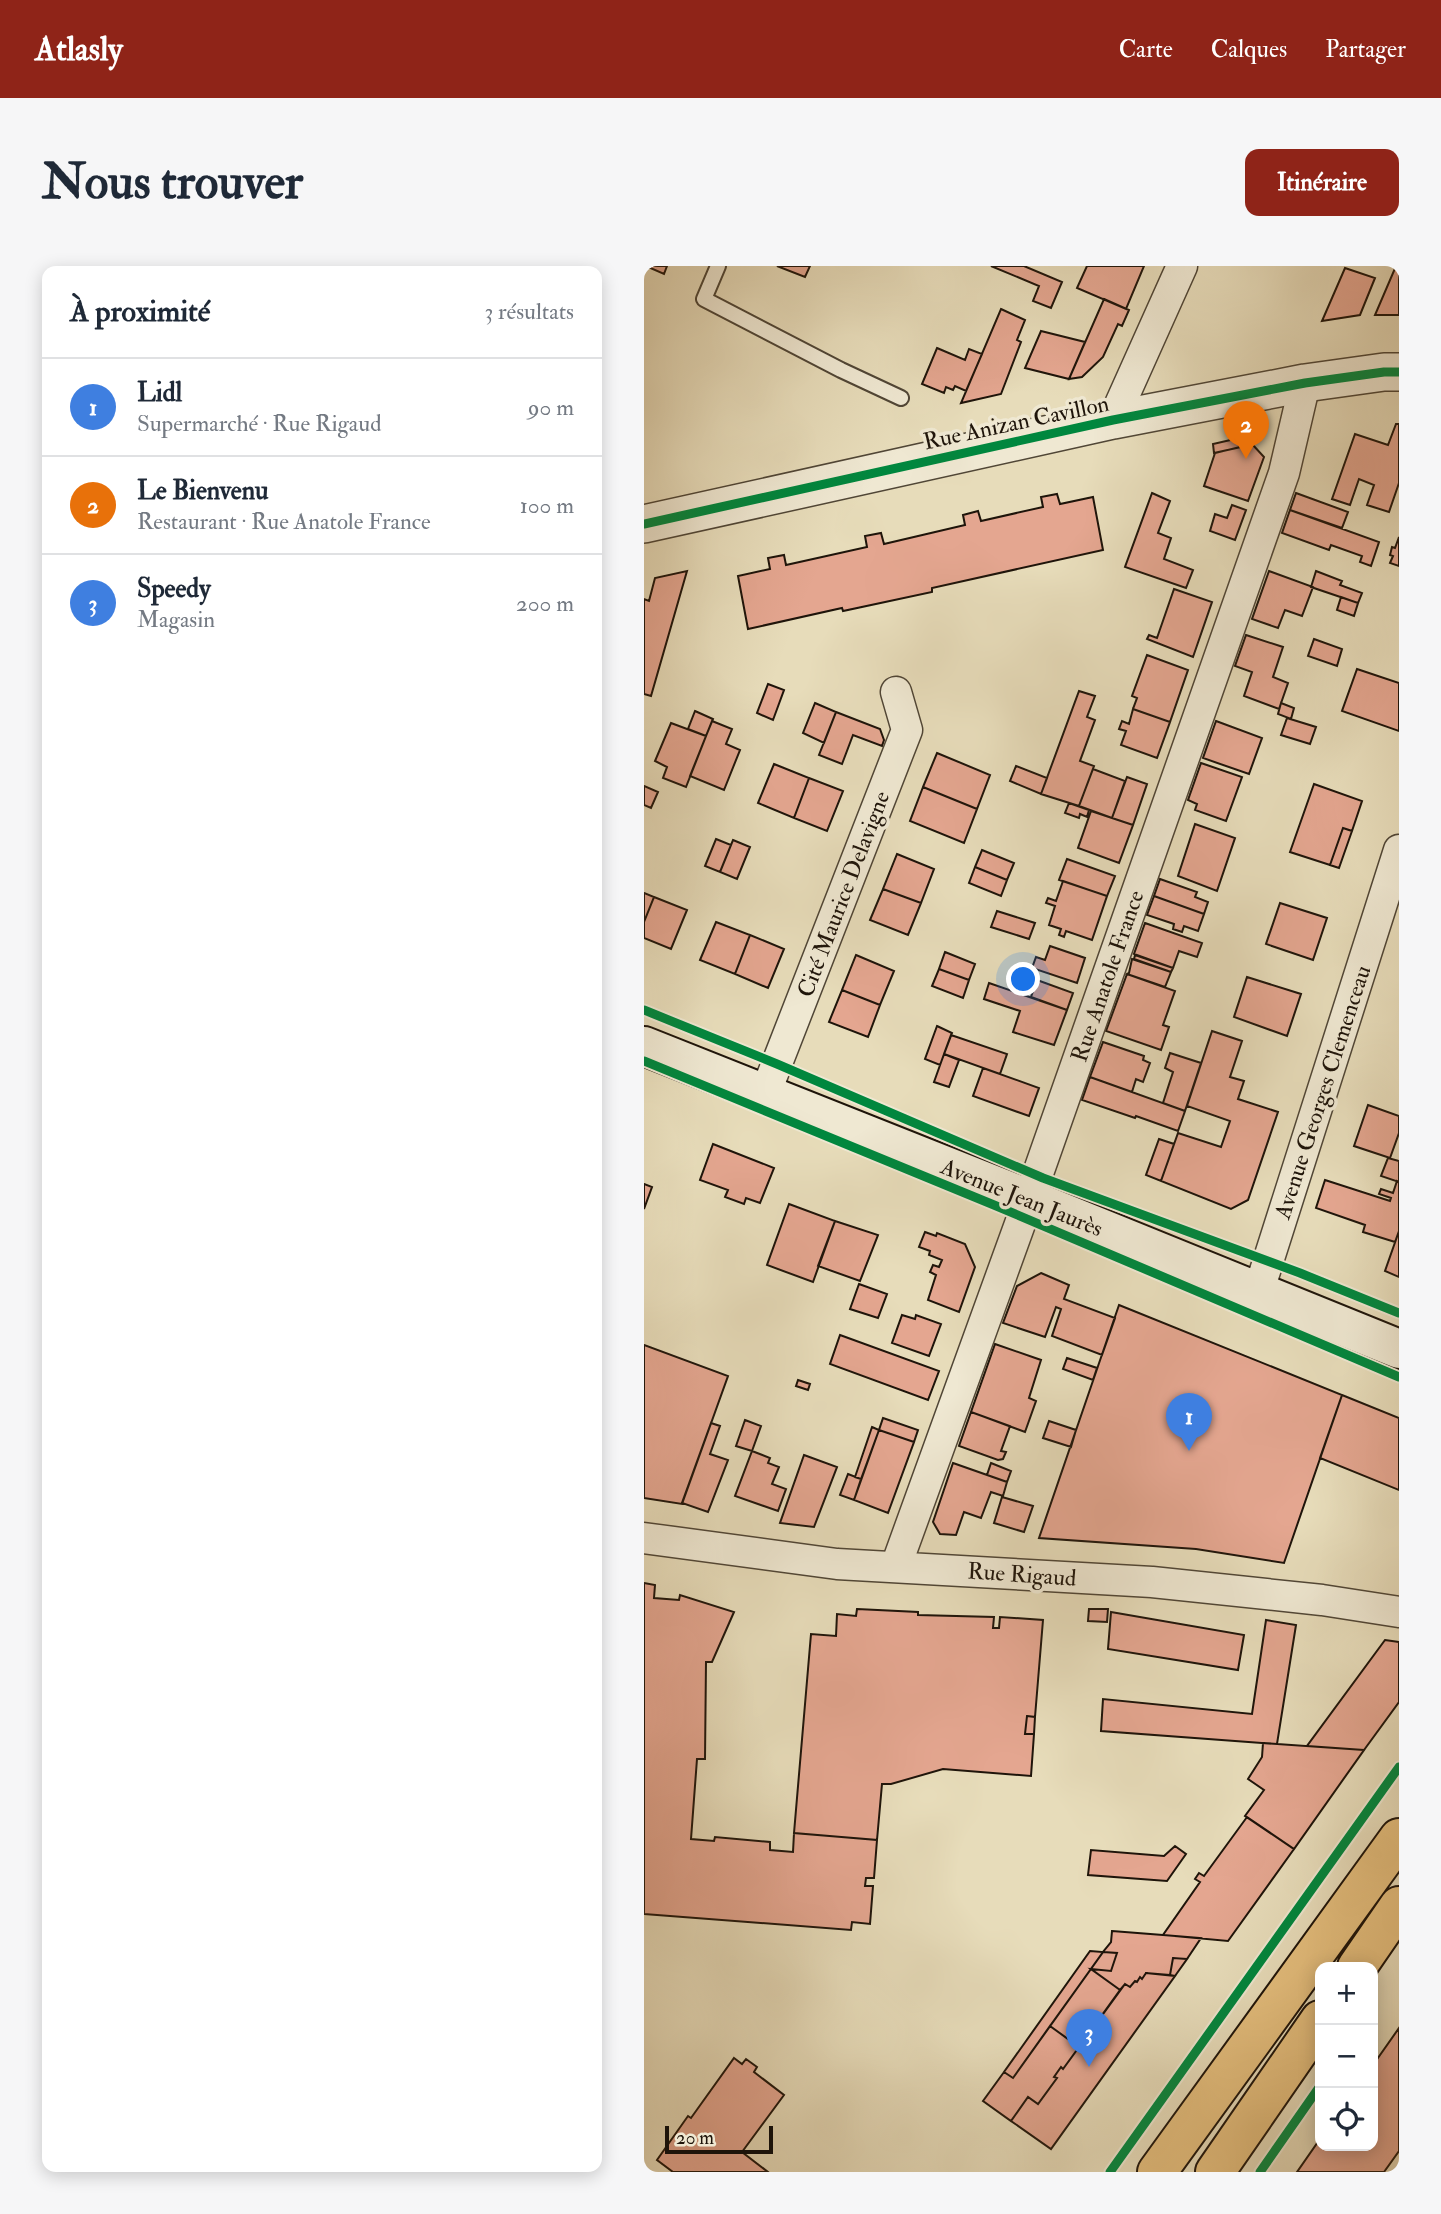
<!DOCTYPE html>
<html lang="fr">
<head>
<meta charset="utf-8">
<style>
	:root { --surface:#fff; --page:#f6f6f7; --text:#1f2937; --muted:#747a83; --line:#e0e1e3; --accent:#8f2418 }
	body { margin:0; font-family:"IM FELL Double Pica",serif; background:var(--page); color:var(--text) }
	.controls { position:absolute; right:21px; bottom:21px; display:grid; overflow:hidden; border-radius:14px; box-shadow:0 4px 18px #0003 }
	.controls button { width:63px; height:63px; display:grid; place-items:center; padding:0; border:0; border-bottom:2px solid var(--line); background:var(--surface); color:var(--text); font:35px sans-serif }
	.scale { position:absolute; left:21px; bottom:18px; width:108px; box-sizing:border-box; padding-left:7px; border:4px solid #1e140a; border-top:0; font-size:19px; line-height:24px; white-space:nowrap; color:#1e140a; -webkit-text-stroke:5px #efe8d2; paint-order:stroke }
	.you { position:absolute; left:380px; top:714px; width:24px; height:24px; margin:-18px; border:5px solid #fff; border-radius:50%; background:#1a73e8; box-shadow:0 0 0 10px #1a73e833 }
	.badge { display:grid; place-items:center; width:46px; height:46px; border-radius:50%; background:var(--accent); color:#fff; font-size:23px; font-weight:700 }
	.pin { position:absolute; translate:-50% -58px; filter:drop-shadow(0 2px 4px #0008) }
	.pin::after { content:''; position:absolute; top:37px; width:24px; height:21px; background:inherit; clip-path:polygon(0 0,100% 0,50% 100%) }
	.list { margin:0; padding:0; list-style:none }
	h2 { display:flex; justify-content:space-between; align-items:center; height:91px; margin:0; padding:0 28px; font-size:30px }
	h2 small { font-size:23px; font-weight:400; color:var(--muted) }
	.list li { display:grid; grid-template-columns:46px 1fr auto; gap:21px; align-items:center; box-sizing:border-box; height:98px; padding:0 28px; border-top:2px solid var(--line) }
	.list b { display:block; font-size:26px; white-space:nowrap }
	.list p { margin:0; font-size:23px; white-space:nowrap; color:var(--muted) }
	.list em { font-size:23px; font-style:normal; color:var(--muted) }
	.icon { flex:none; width:38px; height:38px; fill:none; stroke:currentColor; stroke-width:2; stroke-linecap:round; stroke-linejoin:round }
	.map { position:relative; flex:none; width:755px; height:1906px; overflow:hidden; border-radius:14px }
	header { display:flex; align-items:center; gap:42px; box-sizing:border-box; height:98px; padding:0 35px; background:var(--accent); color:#fff }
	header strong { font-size:33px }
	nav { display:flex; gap:38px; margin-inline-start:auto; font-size:24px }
	.intro { display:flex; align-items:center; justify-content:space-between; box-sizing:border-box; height:168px; padding:0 42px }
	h1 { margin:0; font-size:49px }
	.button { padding:18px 32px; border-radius:14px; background:var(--accent); color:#fff; font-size:24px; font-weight:700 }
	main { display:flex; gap:42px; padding:0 42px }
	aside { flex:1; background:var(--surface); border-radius:14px; box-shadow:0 4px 18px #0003 }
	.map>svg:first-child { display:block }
</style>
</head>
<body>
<header>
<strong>Atlasly</strong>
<nav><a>Carte</a><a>Calques</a><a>Partager</a></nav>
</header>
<div class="intro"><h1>Nous trouver</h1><a class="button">Itinéraire</a></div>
<main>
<aside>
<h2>À proximité<small>3 résultats</small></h2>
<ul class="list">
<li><span class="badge" style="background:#3f7fe0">1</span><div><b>Lidl</b><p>Supermarché · Rue Rigaud</p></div><em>90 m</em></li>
<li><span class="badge" style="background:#e8710a">2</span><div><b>Le Bienvenu</b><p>Restaurant · Rue Anatole France</p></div><em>100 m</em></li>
<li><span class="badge" style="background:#3f7fe0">3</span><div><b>Speedy</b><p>Magasin</p></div><em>200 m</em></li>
</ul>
</aside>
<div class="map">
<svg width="755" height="1906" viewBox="0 0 755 1906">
	<rect width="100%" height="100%" fill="#e7dcba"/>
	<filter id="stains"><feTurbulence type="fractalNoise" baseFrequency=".00286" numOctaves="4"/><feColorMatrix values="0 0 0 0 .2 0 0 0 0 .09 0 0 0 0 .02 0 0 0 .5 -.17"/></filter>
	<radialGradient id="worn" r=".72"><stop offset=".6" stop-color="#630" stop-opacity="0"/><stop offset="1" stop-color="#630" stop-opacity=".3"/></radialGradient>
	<path fill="#e4a690" stroke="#1e140a" stroke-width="2" d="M 2,0 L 23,0 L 20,8 Z
		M 133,0 L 166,0 L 161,11 Z
		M 347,0 L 380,0 L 418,16 L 407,42 L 389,35 L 395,20 Z
		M 443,0 L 500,0 L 482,43 L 433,22 Z
		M 752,0 L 755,0 L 755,49 L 731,49 Z
		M 701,2 L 731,12 L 716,49 L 678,55 Z
		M 460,33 L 485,44 L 478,60 L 474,58 L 459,91 L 438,111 L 425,113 Z
		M 357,43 L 381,54 L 373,74 L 377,76 L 357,128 L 317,137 Z
		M 397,65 L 441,76 L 425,113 L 381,102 Z
		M 293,82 L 321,94 L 325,83 L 338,88 L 322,125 L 311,120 L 309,124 L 302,121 L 300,127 L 278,118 Z
		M 752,158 L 755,158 L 755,217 L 745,246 L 723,239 L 730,219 L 715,213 L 706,239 L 688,233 L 711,168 L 744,179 Z
		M 604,170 L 606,179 L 570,187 L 569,178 Z
		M 608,178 L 620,191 L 604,235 L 560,220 L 571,187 Z
		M 508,227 L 526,235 L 514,267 L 527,272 L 520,293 L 549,304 L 542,322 L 481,301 Z
		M 652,227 L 704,246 L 698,262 L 646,244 Z
		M 413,228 L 416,238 L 449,231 L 459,284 L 288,322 L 288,326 L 199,345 L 198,342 L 104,363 L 94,310 L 126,303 L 124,292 L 140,289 L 142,299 L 223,281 L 221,270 L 237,267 L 240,278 L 321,259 L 319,249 L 334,245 L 337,255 L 399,241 L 397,231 Z
		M 588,239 L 602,244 L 591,274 L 566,265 L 571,248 L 583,252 Z
		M 646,244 L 735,276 L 727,300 L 716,296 L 718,290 L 687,279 L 685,284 L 638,267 Z
		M 755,271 L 755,300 L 746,297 L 749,290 L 746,289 L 748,281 L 751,282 Z
		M 43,305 L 7,430 L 0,428 L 0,333 L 5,335 L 11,312 Z
		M 625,305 L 669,321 L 658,350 L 641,344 L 634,362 L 608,353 Z
		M 672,305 L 698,315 L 696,319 L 718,327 L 714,337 L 667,321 Z
		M 530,323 L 568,336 L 549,391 L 503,373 L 505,369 L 513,372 Z
		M 697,331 L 714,337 L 710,350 L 693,344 Z
		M 602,369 L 639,381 L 629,411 L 644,417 L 635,443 L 600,430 L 608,406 L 591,400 Z
		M 670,373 L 698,383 L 693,400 L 664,390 Z
		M 503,389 L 544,404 L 526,456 L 489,443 L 493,432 L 488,430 Z
		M 713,403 L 755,417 L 755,465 L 698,445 Z
		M 124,418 L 140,424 L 129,454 L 113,447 Z
		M 435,425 L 451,430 L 443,451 L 451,454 L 436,495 L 450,500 L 435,540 L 397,528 Z
		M 171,437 L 192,446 L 180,477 L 159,467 Z
		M 637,437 L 650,442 L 647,453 L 634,448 Z
		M 489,443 L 526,456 L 513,492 L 477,479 L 482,465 L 475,463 L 478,455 L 485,458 Z
		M 51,445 L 69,453 L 62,470 L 44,463 Z
		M 192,446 L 236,463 L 240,474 L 238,480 L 209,469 L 198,498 L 175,489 Z
		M 643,452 L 672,461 L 666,478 L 637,469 Z
		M 68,455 L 88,463 L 82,478 L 96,484 L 80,524 L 46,510 Z
		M 572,455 L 618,472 L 605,508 L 559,492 Z
		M 27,457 L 62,470 L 42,521 L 19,512 L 23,501 L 11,495 Z
		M 293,487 L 346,509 L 333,543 L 279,521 Z
		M 557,497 L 598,511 L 582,555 L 551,544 L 553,538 L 544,534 Z
		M 130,498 L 165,512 L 150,552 L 114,537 Z
		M 372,500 L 403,512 L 397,528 L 366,515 Z
		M 449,503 L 481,515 L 468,552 L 435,540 Z
		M 483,511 L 503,518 L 489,559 L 468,552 Z
		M 165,512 L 199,525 L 183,565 L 150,552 Z
		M 670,518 L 718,535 L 708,565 L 699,562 L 686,599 L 646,586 Z
		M 0,520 L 14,526 L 7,542 L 0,539 Z
		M 279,521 L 333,543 L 320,577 L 266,555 Z
		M 425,537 L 445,544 L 443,551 L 436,548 L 435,552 L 421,547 Z
		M 447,545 L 489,559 L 475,597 L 434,582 Z
		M 551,558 L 591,572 L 573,625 L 534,610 Z
		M 699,562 L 708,565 L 695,602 L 686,599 Z
		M 72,573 L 87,579 L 76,606 L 61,600 Z
		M 89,574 L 106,581 L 93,613 L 76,606 Z
		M 338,584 L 370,597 L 363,614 L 331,601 Z
		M 253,588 L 290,603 L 277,637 L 239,623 Z
		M 423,593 L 471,610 L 463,630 L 415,614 Z
		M 331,601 L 363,614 L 357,630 L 325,617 Z
		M 516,613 L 553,626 L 551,631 L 564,636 L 560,648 L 510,630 Z
		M 419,615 L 463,630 L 448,674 L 422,665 L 420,671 L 415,669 L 417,663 L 405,659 L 411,640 L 402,637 L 404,632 L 412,635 Z
		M 239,623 L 277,637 L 264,669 L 226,654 Z
		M 0,627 L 10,631 L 0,656 Z
		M 510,630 L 560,648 L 554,665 L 540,660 L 538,666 L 529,663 L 530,658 L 503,649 Z
		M 10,631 L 43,644 L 27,683 L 0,672 L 0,656 Z
		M 636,637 L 683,652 L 669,694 L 622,678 Z
		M 353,645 L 391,657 L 385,673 L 347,661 Z
		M 72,656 L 106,669 L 91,708 L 56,694 Z
		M 501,657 L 558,677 L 553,691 L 535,685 L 529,702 L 490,688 Z
		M 106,669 L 140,683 L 124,722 L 91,708 Z
		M 406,680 L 441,692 L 433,717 L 388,702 L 392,691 L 401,694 Z
		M 301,686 L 331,698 L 325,714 L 295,703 Z
		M 212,689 L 250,705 L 236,739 L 198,724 Z
		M 491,689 L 529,702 L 527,706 L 490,693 Z
		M 488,693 L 527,706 L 521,721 L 483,708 L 485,707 Z
		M 295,703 L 325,714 L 319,732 L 288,720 Z
		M 483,708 L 531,725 L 519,759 L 525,761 L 517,784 L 462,765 Z
		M 603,711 L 657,728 L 643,770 L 590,751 Z
		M 393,714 L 429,727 L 423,744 L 387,731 Z
		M 345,717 L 423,744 L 410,779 L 369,766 L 376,745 L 340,733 Z
		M 198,724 L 236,739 L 224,771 L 185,756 Z
		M 293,760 L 308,767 L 296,799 L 281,793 Z
		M 568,765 L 598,775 L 586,811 L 600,815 L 594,833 L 634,846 L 604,934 L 587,943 L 517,915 L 534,867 L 577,881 L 586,855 L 543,840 Z
		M 307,769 L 363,788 L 356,808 L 300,788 Z
		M 459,776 L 500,790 L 499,794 L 506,797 L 499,816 L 492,813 L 488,826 L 446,811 Z
		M 526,787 L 557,797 L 541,845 L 519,837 L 529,806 L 521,802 Z
		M 300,788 L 315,794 L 305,821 L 290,816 Z
		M 339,802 L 395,822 L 385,850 L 329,830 Z
		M 446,811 L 541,845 L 534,865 L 492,850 L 491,852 L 438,834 Z
		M 724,839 L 755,850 L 755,867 L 746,892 L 710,880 Z
		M 515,873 L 530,878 L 517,915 L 502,909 Z
		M 69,878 L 130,902 L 116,937 L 102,932 L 100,938 L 81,931 L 84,924 L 56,914 Z
		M 744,892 L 755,895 L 755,916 L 737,910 Z
		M 681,914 L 746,935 L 747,932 L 735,928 L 737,923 L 749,927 L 753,915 L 755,916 L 755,965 L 751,976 L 719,966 L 721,959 L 672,942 Z
		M 0,918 L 8,921 L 0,943 Z
		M 145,938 L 191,955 L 169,1016 L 123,999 Z
		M 191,955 L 234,969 L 216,1015 L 174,1000 Z
		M 755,965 L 755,1011 L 741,1005 Z
		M 281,966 L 292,970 L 293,967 L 321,978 L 331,1001 L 315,1046 L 284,1034 L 292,1009 L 286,1006 L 289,999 L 295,1001 L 298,994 L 285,989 L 286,985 L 275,981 Z
		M 397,1007 L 425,1019 L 420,1033 L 471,1052 L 458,1089 L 408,1070 L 417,1043 L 412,1041 L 401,1071 L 359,1057 L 373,1020 Z
		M 215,1018 L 243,1028 L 234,1052 L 206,1043 Z
		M 475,1039 L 698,1129 L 640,1297 L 552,1283 L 395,1272 Z
		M 258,1049 L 271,1053 L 272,1049 L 297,1058 L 285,1090 L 248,1077 Z
		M 196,1069 L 295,1105 L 284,1134 L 186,1098 Z
		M 351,1078 L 397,1094 L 385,1132 L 392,1135 L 381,1166 L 327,1146 Z
		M 0,1079 L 84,1110 L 38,1238 L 0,1232 Z
		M 423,1092 L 453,1102 L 449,1114 L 419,1103 Z
		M 154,1114 L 166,1118 L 164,1124 L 152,1120 Z
		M 698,1129 L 755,1152 L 755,1224 L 676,1192 Z
		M 327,1146 L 366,1160 L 357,1185 L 362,1186 L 359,1193 L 354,1194 L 315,1180 Z
		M 239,1152 L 274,1164 L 270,1176 L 235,1164 Z
		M 101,1154 L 117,1160 L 108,1185 L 92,1180 Z
		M 405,1155 L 432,1164 L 427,1181 L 399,1172 Z
		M 67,1157 L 76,1160 L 66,1188 L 84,1194 L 64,1246 L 38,1237 Z
		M 228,1161 L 235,1164 L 217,1213 L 211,1211 Z
		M 235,1164 L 270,1176 L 244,1247 L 210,1234 Z
		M 108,1185 L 126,1192 L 124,1197 L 135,1201 L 128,1218 L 142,1223 L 134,1245 L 91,1230 Z
		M 160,1189 L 193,1201 L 170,1261 L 136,1257 Z
		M 309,1197 L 363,1216 L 359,1230 L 347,1226 L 337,1252 L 320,1246 L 312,1269 L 296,1268 L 289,1256 Z
		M 347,1197 L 367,1205 L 363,1216 L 343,1209 Z
		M 204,1208 L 217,1213 L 210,1234 L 196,1229 Z
		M 358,1231 L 389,1240 L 380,1266 L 350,1257 Z
		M 0,1317 L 11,1319 L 10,1332 L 35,1334 L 36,1329 L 90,1346 L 68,1396 L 62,1396 L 61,1493 L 53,1493 L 47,1573 L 70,1575 L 71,1571 L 126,1576 L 126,1584 L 149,1586 L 150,1567 L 233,1574 L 230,1612 L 222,1612 L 221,1620 L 229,1620 L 226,1658 L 208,1656 L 207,1664 L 0,1648 Z
		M 213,1343 L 274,1346 L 274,1349 L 350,1351 L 349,1362 L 355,1362 L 356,1351 L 399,1354 L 391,1451 L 383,1450 L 381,1468 L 390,1468 L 387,1510 L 299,1503 L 247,1518 L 238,1518 L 233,1574 L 150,1567 L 167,1368 L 192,1370 L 193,1348 L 212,1350 Z
		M 445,1343 L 464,1343 L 463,1356 L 444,1355 Z
		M 467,1346 L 600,1369 L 594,1404 L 464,1383 Z
		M 622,1354 L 652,1359 L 633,1478 L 457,1465 L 459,1433 L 608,1448 Z
		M 741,1374 L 755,1376 L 755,1436 L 720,1484 L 663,1480 Z
		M 383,1450 L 391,1451 L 390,1468 L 381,1468 Z
		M 619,1477 L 720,1484 L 650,1583 L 601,1550 L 620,1524 L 604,1513 L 618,1491 Z
		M 603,1551 L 650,1583 L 584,1675 L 519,1669 L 556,1616 L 551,1613 L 555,1607 L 560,1610 Z
		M 531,1580 L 542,1588 L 523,1615 L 444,1609 L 447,1584 L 520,1590 Z
		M 468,1665 L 519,1669 L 557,1672 L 543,1693 L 529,1692 L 526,1709 L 502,1707 L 498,1713 L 496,1711 L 493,1716 L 491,1715 L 486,1721 L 481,1718 L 476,1724 L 447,1703 L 467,1705 L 473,1687 L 459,1686 L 467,1676 Z
		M 446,1685 L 459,1686 L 369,1812 L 360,1806 Z
		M 459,1686 L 473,1687 L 467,1705 L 447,1703 Z
		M 529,1692 L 543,1693 L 531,1710 L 526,1709 Z
		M 447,1703 L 476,1724 L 435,1781 L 406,1760 Z
		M 502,1707 L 531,1710 L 407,1883 L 367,1855 L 384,1831 L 394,1838 L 413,1812 L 410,1811 L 417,1801 L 419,1803 L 481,1718 L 486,1721 L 491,1715 L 493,1716 L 496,1711 L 498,1713 Z
		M 406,1760 L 435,1781 L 419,1803 L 417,1801 L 410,1811 L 413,1812 L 394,1838 L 384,1831 L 367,1855 L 339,1835 L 360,1806 L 369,1812 Z
		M 755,1762 L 755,1885 L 740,1906 L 653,1906 L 676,1873 L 676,1880 L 729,1880 L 729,1799 Z
		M 90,1792 L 98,1798 L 102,1793 L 113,1801 L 110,1806 L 140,1829 L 98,1886 L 124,1906 L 29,1906 L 13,1894 L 44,1850 L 47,1852 Z"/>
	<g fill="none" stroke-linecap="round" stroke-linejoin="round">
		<g stroke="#504636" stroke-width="18">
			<path id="service" d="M 74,0 L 60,33 L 197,104 L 257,132"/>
		</g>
		<g stroke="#504636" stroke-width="33">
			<path id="minor" d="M 469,154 L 538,0
				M 121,828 L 263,464 L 252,426
				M 614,1027 L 755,584
				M 0,1272 L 193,1298 L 508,1316 L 678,1334 L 755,1346
				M 252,1300 L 385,933 L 640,207 L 661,117"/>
		</g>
		<g stroke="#504636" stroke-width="40">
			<path id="tertiary" d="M 0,258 L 469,154 L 661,117 L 740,106 L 755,106"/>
		</g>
		<g stroke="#1e140a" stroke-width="42">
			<path id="secondary" d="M 0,780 L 385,933 L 755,1083"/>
		</g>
		<g stroke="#1e140a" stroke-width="42">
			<path id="primary" d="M 713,1701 L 755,1640
				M 513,1906 L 755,1572
				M 571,1906 L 676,1754"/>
		</g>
		<use href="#service" stroke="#efe8d2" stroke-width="14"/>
		<use href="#minor" stroke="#efe8d2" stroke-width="30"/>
		<use href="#tertiary" stroke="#efe8d2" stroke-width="37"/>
		<use href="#secondary" stroke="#efe8d2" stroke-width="38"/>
		<use href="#primary" stroke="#e4be7d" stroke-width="38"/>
		<g stroke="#efe8d2" stroke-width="13">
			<path id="cycleway" d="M 0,258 L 469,154 L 661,117 L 740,106 L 755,106
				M 0,744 L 133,798 L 399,912 L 656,1007 L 755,1047
				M 0,795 L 350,939 L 755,1111
				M 466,1906 L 755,1501
				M 616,1906 L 676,1820"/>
		</g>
		<use href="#cycleway" stroke="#00873e" stroke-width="9"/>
	</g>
	<g text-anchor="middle" stroke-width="7" stroke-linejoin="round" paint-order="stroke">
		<g font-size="23" fill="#1e140a" stroke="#efe8d2">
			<text transform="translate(372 156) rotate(-12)" y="8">Rue Anizan Cavillon</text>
			<text transform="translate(199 628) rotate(-69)" y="8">Cité Maurice Delavigne</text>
			<text transform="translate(463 710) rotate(-71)" y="8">Rue Anatole France</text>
			<text transform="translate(678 826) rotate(-72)" y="8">Avenue Georges Clemenceau</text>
			<text transform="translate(378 931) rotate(22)" y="8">Avenue Jean Jaurès</text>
			<text transform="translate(378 1308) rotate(4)" y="8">Rue Rigaud</text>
		</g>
	</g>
	<rect width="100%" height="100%" filter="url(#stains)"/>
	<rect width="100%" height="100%" fill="url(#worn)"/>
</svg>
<div class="controls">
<button>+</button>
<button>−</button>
<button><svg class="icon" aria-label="locate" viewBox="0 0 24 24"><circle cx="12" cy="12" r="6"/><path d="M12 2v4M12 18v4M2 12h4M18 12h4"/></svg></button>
</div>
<div class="scale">20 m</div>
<div class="you"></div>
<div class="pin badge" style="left:545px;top:1185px;background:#3f7fe0">1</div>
<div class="pin badge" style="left:602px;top:193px;background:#e8710a">2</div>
<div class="pin badge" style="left:445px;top:1801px;background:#3f7fe0">3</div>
</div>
</main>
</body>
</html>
